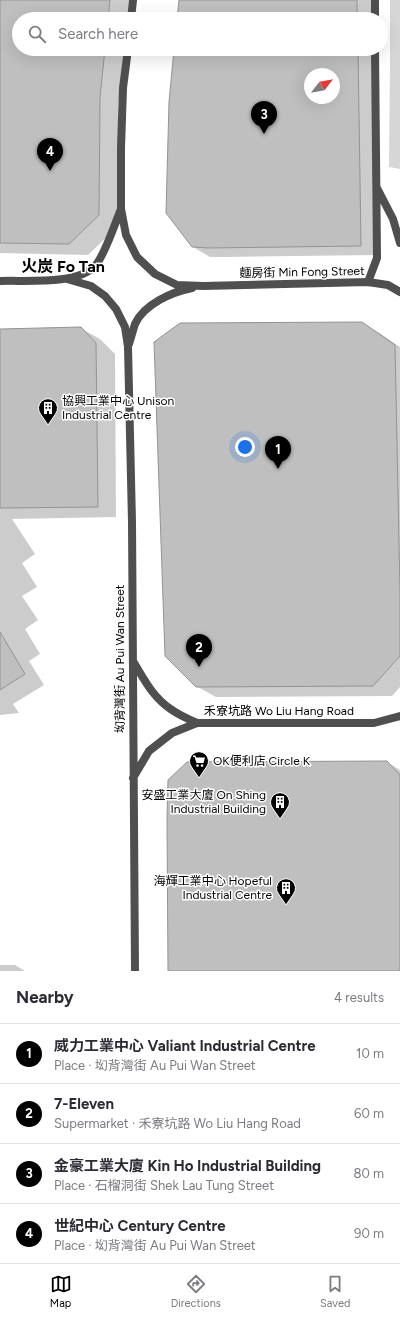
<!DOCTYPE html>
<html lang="en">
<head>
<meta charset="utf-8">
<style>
	:root { --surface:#fff; --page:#f2f2f3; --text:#2b2b33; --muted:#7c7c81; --line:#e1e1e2; --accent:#000 }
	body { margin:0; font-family:Figtree,"Noto Sans TC",sans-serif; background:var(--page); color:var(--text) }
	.compass { position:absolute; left:304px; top:68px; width:36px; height:36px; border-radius:50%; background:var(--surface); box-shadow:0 4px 16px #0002; rotate:59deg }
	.you { position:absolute; left:245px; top:447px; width:14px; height:14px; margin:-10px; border:3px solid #fff; border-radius:50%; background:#1a73e8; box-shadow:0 0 0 6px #1a73e833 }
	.badge { display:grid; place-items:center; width:26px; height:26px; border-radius:50%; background:var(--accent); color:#fff; font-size:13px; font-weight:700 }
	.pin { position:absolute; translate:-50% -33px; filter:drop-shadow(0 1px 2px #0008) }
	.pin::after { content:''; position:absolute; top:21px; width:14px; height:12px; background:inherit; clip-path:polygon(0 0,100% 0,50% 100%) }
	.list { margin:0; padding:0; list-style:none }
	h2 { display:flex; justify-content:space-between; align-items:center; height:52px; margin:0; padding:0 16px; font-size:17px }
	h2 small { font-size:13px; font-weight:400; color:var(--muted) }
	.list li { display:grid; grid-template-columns:26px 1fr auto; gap:12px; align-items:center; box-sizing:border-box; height:60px; padding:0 16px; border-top:1px solid var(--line) }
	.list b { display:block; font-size:15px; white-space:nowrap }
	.list p { margin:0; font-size:13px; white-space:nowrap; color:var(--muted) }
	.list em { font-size:13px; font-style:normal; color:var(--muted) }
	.icon { flex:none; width:22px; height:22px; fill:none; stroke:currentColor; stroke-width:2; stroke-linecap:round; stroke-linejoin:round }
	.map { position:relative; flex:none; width:400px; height:971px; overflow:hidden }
	.search { position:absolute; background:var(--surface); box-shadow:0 4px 16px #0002; left:12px; right:12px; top:12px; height:44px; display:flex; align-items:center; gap:10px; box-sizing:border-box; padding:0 14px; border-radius:22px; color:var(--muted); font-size:15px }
	.sheet { height:292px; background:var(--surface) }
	nav { display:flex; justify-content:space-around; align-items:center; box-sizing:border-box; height:56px; border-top:1px solid var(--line); background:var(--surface); font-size:11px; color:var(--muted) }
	nav a { display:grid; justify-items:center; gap:2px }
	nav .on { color:var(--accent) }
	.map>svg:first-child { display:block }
</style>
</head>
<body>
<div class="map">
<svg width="400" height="971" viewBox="0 0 400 971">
	<rect width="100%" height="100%" fill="#fff"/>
	<path fill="#d6d6d6" d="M 390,0 L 400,0 L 400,169 L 389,167 L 390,60 Z"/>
	<path fill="#0003" fill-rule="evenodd" d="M 0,0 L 129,0 L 127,19 L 19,19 L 19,49 L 124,49 L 118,108 L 118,226 L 88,255 L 0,253 Z
		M 180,0 L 373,0 L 374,19 L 178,19 Z
		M 175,49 L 374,49 L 378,255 L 225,257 L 210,257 L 193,247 ZM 310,74 L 334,74 L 334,98 L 310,98 Z
		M 362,323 L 381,334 L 400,347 L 400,687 L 392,696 L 216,697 L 196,686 Z
		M 80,328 L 100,339 L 115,354 L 116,517 L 12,519 L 35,554 L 22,563 L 37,587 L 22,596 L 38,620 L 25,629 L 40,654 L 29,661 L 44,685 L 13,704 L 19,713 L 0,715 L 0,330 Z
		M 387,762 L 400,770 L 400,971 L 168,971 Z
		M 0,965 L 15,965 L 25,971 L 0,971 Z"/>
	<path fill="#bfbfbf" stroke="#939393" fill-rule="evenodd" d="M 0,0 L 110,0 L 108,19 L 19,19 L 19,49 L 105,49 L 100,97 L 99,215 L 69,244 L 0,243 Z
		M 179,0 L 357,0 L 357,19 L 177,19 Z
		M 174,49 L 358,49 L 361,246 L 208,248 L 192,247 L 166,213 L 169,102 ZM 310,74 L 334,74 L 334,98 L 310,98 Z
		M 362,322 L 395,345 L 400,592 L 400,656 L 373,686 L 196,687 L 165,656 L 154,342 L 180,323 Z
		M 81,327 L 96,343 L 98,507 L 0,508 L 0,329 Z
		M 0,632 L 25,674 L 0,690 Z
		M 387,761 L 400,775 L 400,971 L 168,971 L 167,819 L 168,780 L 187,762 Z"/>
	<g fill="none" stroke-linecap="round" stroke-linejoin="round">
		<path stroke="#4f4f4f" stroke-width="8" d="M 375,0 L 375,19
			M 377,188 L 393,219 L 400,243
			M 368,282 L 377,258 L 375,49"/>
		<path stroke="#4f4f4f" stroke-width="8" d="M 131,19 L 133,0
			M 128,49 L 123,88 L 121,148 L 121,209 L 126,235 L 137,257 L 155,274 L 177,285 L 203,286 L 368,282 L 388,285 L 400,292
			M 67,279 L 91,286 L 105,296 L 116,309 L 125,327 L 128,347 L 132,522 L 135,971
			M 0,281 C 26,280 77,285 95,266 C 105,255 115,223 121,209
			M 129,344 C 131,338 133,330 135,324 C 144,304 172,292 192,288
			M 133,661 C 144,679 153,698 172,710 C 179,715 188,719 197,723
			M 133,778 L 149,751 L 172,733 L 197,723 L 374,723 L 400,716"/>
	</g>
	<defs>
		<g id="building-pin" transform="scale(1)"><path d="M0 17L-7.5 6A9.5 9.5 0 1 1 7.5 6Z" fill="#000" stroke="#fff"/><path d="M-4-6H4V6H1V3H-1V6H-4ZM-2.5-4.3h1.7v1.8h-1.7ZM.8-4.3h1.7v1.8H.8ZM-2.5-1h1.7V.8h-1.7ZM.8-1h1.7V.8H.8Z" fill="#fff"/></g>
		<g id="supermarket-pin" transform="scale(1)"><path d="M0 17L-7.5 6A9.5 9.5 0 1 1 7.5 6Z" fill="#000" stroke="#fff"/><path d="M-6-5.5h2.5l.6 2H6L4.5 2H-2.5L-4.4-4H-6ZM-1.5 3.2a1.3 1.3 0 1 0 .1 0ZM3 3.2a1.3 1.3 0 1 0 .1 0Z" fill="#fff"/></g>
	</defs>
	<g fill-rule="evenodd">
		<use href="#building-pin" x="48" y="408"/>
		<use href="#supermarket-pin" x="199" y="761"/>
		<use href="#building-pin" x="280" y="802"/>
		<use href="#building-pin" x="286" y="888"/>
	</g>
	<g text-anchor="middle" stroke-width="3" stroke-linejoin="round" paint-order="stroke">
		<g font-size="12" fill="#000" stroke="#fff">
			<text transform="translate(302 272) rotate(-1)" y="4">麵房街 Min Fong Street</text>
			<text transform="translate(120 659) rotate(-90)" y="4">㘭背灣街 Au Pui Wan Street</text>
			<text x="279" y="715">禾寮坑路 Wo Liu Hang Road</text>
		</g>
		<g font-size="12" fill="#000" stroke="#fff" text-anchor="start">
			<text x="62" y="405">協興工業中心 Unison<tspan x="62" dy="14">Industrial Centre</tspan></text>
			<text x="213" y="765">OK便利店 Circle K</text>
			<text x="266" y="799" text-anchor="end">安盛工業大廈 On Shing<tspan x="266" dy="14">Industrial Building</tspan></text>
			<text x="272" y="885" text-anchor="end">海輝工業中心 Hopeful<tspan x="272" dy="14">Industrial Centre</tspan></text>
		</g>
		<g font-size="16" font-weight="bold" fill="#000" stroke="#fff">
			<text x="63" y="272">火炭 Fo Tan</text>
		</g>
	</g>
</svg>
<svg class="compass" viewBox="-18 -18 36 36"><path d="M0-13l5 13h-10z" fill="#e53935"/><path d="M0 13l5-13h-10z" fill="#7c7c81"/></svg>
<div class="you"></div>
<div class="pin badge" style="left:278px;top:469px">1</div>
<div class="pin badge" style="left:199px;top:667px">2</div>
<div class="pin badge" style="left:264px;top:134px">3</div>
<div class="pin badge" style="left:50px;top:171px">4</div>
<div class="search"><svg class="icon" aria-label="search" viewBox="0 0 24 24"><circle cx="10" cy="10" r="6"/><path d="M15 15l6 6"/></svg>Search here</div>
</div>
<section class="sheet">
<h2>Nearby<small>4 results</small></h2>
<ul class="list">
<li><span class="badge">1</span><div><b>威力工業中心 Valiant Industrial Centre</b><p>Place · 㘭背灣街 Au Pui Wan Street</p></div><em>10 m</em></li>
<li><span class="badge">2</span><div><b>7-Eleven</b><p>Supermarket · 禾寮坑路 Wo Liu Hang Road</p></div><em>60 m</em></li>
<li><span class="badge">3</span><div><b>金豪工業大廈 Kin Ho Industrial Building</b><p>Place · 石榴洞街 Shek Lau Tung Street</p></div><em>80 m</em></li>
<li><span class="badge">4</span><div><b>世紀中心 Century Centre</b><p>Place · 㘭背灣街 Au Pui Wan Street</p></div><em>90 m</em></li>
</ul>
</section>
<nav>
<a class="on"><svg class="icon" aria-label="map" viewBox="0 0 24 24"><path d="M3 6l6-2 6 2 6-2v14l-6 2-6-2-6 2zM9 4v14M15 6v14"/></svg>Map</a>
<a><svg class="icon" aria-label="directions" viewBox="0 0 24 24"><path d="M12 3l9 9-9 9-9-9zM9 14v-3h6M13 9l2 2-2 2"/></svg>Directions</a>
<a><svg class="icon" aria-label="saved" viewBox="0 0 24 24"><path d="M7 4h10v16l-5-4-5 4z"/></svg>Saved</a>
</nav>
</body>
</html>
